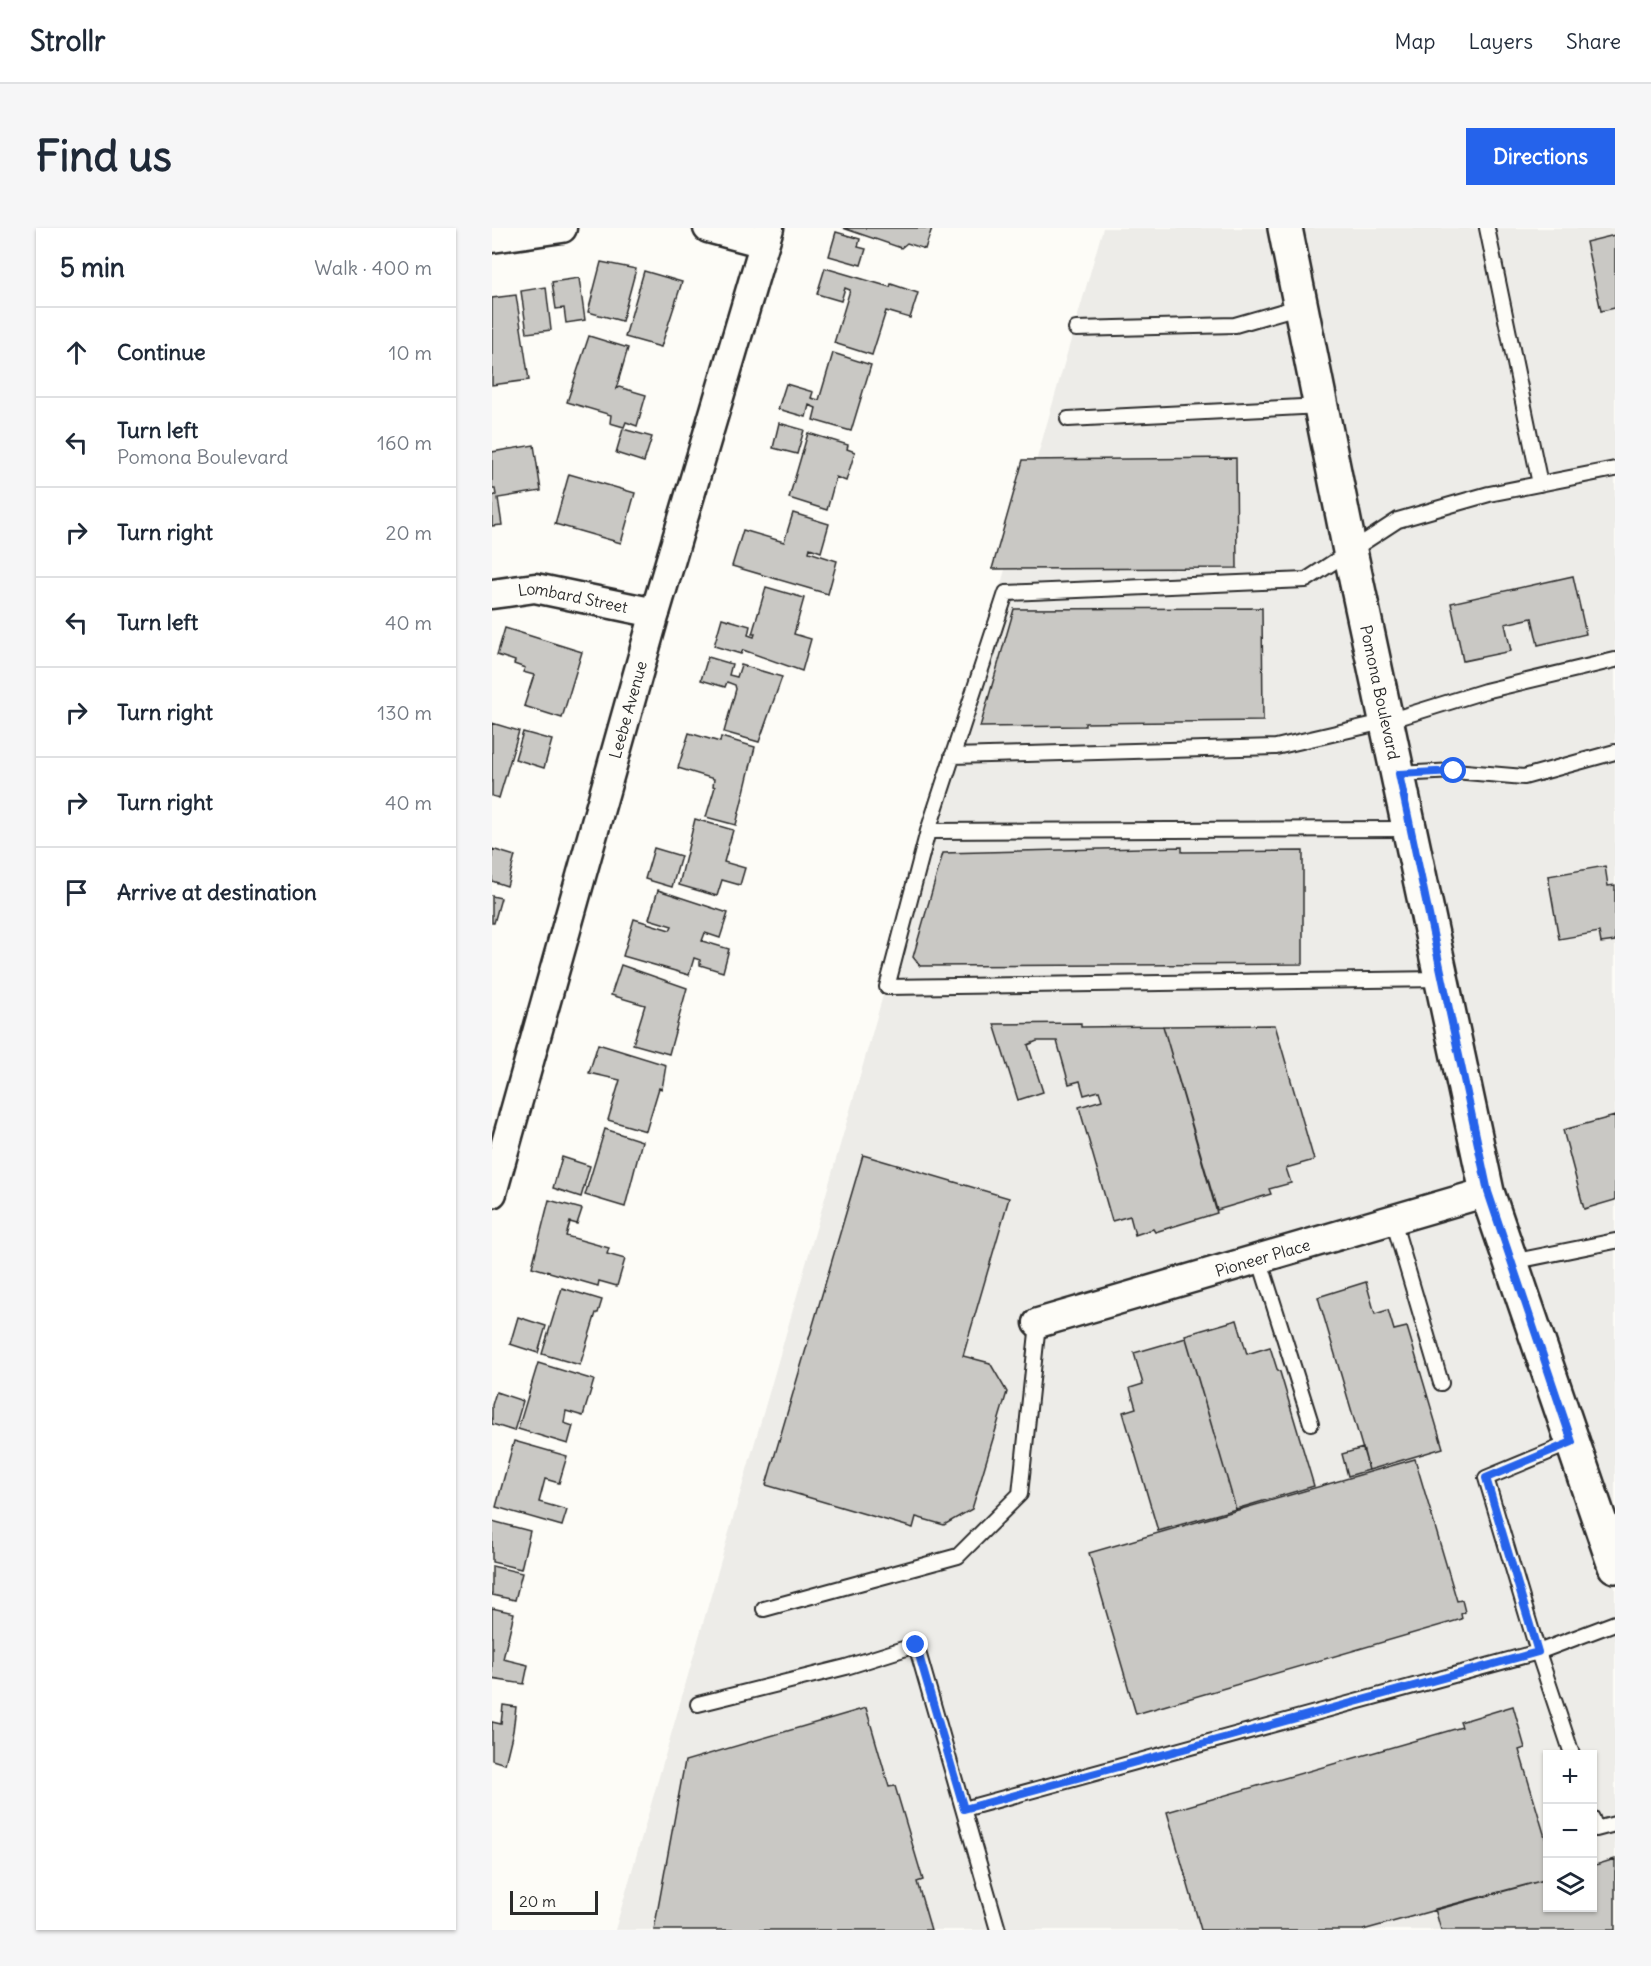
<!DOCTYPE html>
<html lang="en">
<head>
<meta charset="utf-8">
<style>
	:root { --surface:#fff; --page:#f6f6f7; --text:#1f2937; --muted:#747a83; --line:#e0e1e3; --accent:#2563eb }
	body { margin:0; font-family:Delius,sans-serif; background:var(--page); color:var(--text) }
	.controls { position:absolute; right:18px; bottom:18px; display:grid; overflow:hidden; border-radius:0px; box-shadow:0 2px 4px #0004 }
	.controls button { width:54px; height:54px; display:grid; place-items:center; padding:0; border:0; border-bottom:2px solid var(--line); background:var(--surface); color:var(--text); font:30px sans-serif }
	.scale { position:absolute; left:18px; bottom:15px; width:88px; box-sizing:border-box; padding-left:6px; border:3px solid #2b2b2b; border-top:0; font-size:16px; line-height:21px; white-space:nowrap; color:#2b2b2b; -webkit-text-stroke:4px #fdfcf7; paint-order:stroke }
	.stop { position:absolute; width:18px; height:18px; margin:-14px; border:4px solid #2563eb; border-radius:50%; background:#fff }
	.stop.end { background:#2563eb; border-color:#fff; box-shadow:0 2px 6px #0008 }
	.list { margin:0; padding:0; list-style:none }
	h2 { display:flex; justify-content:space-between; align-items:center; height:78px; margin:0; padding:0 24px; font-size:26px }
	h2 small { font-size:20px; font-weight:400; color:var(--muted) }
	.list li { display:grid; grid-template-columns:39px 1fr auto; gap:18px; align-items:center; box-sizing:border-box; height:90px; padding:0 24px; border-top:2px solid var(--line) }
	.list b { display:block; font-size:22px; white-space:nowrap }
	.list p { margin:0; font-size:20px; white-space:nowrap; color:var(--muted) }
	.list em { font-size:20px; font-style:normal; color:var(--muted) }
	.icon { flex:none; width:33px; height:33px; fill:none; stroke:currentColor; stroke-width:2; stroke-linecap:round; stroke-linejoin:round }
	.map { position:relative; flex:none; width:1123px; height:1702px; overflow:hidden; border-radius:0px }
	header { display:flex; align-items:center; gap:36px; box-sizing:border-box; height:84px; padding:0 30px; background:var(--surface); border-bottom:2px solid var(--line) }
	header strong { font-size:28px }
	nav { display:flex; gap:33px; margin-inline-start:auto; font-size:21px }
	.intro { display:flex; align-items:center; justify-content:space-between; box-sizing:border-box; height:144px; padding:0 36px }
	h1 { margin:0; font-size:42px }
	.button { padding:15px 27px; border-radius:0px; background:var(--accent); color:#fff; font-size:21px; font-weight:700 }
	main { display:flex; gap:36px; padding:0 36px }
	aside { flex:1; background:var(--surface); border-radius:0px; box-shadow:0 2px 4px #0004 }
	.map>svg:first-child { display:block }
</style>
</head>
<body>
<header>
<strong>Strollr</strong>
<nav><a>Map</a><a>Layers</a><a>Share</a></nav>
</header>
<div class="intro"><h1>Find us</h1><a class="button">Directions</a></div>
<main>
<aside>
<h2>5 min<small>Walk · 400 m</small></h2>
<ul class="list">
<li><svg class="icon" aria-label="ahead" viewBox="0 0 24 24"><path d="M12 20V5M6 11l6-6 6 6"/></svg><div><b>Continue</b></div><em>10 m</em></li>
<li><svg class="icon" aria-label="left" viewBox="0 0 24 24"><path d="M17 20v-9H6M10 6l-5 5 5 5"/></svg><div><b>Turn left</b><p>Pomona Boulevard</p></div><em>160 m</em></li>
<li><svg class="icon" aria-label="right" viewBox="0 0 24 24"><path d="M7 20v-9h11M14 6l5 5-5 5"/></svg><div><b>Turn right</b></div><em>20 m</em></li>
<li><svg class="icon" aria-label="left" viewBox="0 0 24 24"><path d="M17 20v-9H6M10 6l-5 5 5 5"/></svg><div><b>Turn left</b></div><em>40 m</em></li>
<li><svg class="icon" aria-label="right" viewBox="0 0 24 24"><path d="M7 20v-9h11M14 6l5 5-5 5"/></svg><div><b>Turn right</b></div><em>130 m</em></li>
<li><svg class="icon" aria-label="right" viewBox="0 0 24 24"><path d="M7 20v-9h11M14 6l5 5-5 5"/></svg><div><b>Turn right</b></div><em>40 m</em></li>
<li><svg class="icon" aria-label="arrive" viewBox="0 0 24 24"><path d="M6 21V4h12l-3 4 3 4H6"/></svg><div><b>Arrive at destination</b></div></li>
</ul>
</aside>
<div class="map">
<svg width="1123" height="1702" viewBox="0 0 1123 1702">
	<rect width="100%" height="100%" fill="#fdfcf7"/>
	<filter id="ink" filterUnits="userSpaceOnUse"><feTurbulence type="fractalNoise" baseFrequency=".0167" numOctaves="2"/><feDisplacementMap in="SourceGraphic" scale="12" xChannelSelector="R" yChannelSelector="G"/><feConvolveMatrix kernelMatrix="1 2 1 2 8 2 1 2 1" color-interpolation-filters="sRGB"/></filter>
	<g filter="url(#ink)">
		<path fill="#edece8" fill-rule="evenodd" d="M 611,0 L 1123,0 L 1123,1702 L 123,1702 ZM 1056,1526 L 1100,1526 L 1100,1680 L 1056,1680 Z"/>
		<path fill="#c9c8c4" stroke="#2b2b2b" stroke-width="1.5" d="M 351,0 L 440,0 L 433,21 L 415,15 L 409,20 Z
			M 344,4 L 368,11 L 366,19 L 374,21 L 369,37 L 337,28 Z
			M 1123,7 L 1123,80 L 1109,83 L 1094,14 Z
			M 109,34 L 144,41 L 130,93 L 96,84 Z
			M 333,40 L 398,59 L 399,56 L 426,65 L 418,90 L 394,83 L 380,127 L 342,115 L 358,62 L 353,60 L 349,73 L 325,66 Z
			M 152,43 L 190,54 L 169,119 L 133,109 Z
			M 87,50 L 93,92 L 74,95 L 72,80 L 64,81 L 60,54 Z
			M 54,59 L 59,102 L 35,105 L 29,63 Z
			M 24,67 L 37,152 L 0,157 L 0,70 Z
			M 97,108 L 136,120 L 124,161 L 127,159 L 154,167 L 145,198 L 134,194 L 132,199 L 118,195 L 119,187 L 75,174 Z
			M 341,125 L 379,137 L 359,203 L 321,192 L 324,180 L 317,177 L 314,189 L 286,181 L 294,156 L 321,164 L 319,170 L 327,172 Z
			M 287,195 L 312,202 L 305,226 L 281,220 Z
			M 131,201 L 160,209 L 152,234 L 124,225 Z
			M 316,205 L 356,217 L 355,221 L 363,224 L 354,253 L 344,249 L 335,282 L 297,270 Z
			M 42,217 L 49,263 L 6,270 L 10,297 L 0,298 L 0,268 L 4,267 L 3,261 L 0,261 L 0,224 Z
			M 744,230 L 745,340 L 500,341 L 531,232 Z
			M 77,246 L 143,265 L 129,315 L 63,296 Z
			M 301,285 L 337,296 L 329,324 L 318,320 L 317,324 L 345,333 L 336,366 L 240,338 L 251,302 L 292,314 Z
			M 1081,348 L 1094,406 L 1046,417 L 1040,390 L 1013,396 L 1019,423 L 971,433 L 959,375 Z
			M 274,359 L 312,370 L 302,406 L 319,411 L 310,443 L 251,422 L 249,426 L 222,418 L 230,390 L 258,398 L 256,407 L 262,409 L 263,406 L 260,406 Z
			M 770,380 L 771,493 L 593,495 L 593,498 L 488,499 L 522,381 Z
			M 13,400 L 90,424 L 70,490 L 32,478 L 42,447 L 31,444 L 33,440 L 22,436 L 23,433 L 5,427 Z
			M 216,429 L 240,436 L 237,447 L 245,449 L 249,437 L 290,449 L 267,514 L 232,504 L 244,461 L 243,457 L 235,454 L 233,459 L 209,452 Z
			M 0,495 L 27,503 L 7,570 L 0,568 Z
			M 31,504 L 60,512 L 52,540 L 23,531 Z
			M 197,505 L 228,514 L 229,509 L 263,519 L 244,597 L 214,589 L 223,559 L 221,558 L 222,551 L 186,540 Z
			M 203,591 L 241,602 L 232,634 L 253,640 L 248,657 L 230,652 L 225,668 L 187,657 Z
			M 690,619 L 690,624 L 811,623 L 811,736 L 428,738 L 421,729 L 451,625 Z
			M 162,620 L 189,628 L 180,659 L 153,651 Z
			M 0,621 L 23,628 L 15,658 L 0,653 Z
			M 1113,638 L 1116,658 L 1123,657 L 1123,713 L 1109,715 L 1107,704 L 1067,711 L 1056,648 Z
			M 166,662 L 236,685 L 228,710 L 213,705 L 210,713 L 237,721 L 231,744 L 208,737 L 208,732 L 202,730 L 197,747 L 131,728 L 142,691 L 178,702 L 180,698 L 157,691 Z
			M 0,668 L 9,670 L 2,695 L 0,695 Z
			M 129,737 L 195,760 L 177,826 L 141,816 L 153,777 L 119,767 Z
			M 589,795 L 589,799 L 671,798 L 725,985 L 663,1004 L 661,1001 L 643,1007 L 638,988 L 620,993 L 587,879 L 610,872 L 607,863 L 592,867 L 588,853 L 577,856 L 565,813 L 545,813 L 536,817 L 551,864 L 526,872 L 502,796 Z
			M 783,797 L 822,932 L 794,940 L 799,955 L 777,961 L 779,966 L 725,982 L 671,798 Z
			M 106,816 L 174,837 L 170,861 L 167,860 L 154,903 L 116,892 L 128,852 L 97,845 Z
			M 1123,888 L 1123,972 L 1092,981 L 1071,902 Z
			M 113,901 L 150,913 L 133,979 L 93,967 Z
			M 371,927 L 517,970 L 471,1128 L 498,1135 L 515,1164 L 480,1281 L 452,1297 L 424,1289 L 421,1300 L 274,1257 Z
			M 70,929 L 98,938 L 89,969 L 61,960 Z
			M 57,972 L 90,981 L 85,996 L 78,994 L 74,1008 L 117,1020 L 115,1026 L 133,1031 L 125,1058 L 107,1053 L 106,1058 L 40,1039 Z
			M 874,1054 L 883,1086 L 896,1082 L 902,1102 L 915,1099 L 951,1220 L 877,1242 L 826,1069 Z
			M 70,1060 L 110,1072 L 106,1085 L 104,1085 L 88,1137 L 50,1126 Z
			M 26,1089 L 54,1098 L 46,1125 L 18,1116 Z
			M 745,1092 L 755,1126 L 778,1119 L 785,1141 L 788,1144 L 822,1258 L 744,1281 L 693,1107 Z
			M 694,1110 L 744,1281 L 666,1303 L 631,1184 L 644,1180 L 638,1160 L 651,1156 L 642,1125 Z
			M 46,1135 L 102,1152 L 91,1188 L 74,1183 L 72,1195 L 81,1198 L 76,1216 L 26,1201 Z
			M 4,1164 L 31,1173 L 22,1203 L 0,1196 L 0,1177 Z
			M 22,1213 L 75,1228 L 67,1255 L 53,1251 L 47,1274 L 75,1282 L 70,1298 L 4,1279 Z
			M 871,1220 L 877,1242 L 856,1248 L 850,1226 Z
			M 923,1231 L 965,1373 L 970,1372 L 973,1384 L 969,1386 L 970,1391 L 644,1486 L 597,1325 Z
			M 0,1293 L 38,1303 L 29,1341 L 0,1334 Z
			M 0,1338 L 30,1345 L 23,1372 L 0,1367 Z
			M 0,1380 L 22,1385 L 11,1431 L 36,1437 L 32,1456 L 0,1451 Z
			M 11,1477 L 24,1479 L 21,1503 L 13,1536 L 0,1532 L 0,1494 L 9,1496 Z
			M 1021,1478 L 1033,1520 L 1027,1522 L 1056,1619 L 1056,1651 L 871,1702 L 709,1702 L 675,1584 L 970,1499 L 968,1494 Z
			M 374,1480 L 397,1559 L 403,1558 L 431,1652 L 425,1654 L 439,1702 L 162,1702 L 193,1533 Z
			M 1123,1631 L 1123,1702 L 949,1702 L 943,1681 L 1056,1651 L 1056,1680 L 1100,1680 L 1100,1638 Z"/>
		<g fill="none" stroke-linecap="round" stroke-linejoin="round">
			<g stroke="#2b2b2b" stroke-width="18">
				<path id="service" d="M 995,0 L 1048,256
					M 584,101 L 743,97 L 809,78
					M 576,191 L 829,178
					M 460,528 L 784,519 L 896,493 L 993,463 L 1123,432
					M 907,546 L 962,543 L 1032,549 L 1123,524
					M 917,601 L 436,603 L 395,759 L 949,751
					M 436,603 L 514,365 L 814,352 L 906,292 L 997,266 L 1123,241
					M 901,992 L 949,1155
					M 767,1030 L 819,1195
					M 1020,1034 L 1123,1013
					M 1081,1214 L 994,1250 L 1046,1424 L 1123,1395
					M 272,1381 L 466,1328 L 528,1266 L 546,1095
					M 206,1476 L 354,1439 L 424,1417 L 506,1702
					M 472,1581 L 1046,1424 L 1080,1526
					M 1100,1590 L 1104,1601 L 1123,1596"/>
			</g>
			<g stroke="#2b2b2b" stroke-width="33">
				<g id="minor">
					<path d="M 216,0 L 272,15"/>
					<path d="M 0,10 L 70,0"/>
					<path id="s1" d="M 0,366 L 43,360 L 163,385"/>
					<path id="s2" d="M 0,965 L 163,385 L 277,0"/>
					<path id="s3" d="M 546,1095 L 995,964"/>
				</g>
			</g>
			<g stroke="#2b2b2b" stroke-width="38">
				<g id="tertiary">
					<path id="s4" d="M 793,0 L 858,323 L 995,964 L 1123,1338"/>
				</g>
			</g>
			<use href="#service" stroke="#fdfcf7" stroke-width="14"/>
			<use href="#minor" stroke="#fdfcf7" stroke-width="28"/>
			<use href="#tertiary" stroke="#fdfcf7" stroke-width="33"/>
		</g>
	</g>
	<g fill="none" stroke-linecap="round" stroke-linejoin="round" filter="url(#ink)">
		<path stroke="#2563eb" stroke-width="8" d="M 424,1417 L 472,1581 L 1046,1424 L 994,1250 L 1080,1214 L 996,964 L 907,546 L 962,543"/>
	</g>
	<g text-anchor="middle" stroke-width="4.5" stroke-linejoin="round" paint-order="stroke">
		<g font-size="16" fill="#2b2b2b" stroke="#fdfcf7">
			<text dy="6" stroke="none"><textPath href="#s1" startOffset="82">Lombard Street</textPath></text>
			<text dy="6" stroke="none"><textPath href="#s4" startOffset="474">Pomona Boulevard</textPath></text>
			<text dy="6" stroke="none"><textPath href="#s2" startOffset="502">Leebe Avenue</textPath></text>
			<text dy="6" stroke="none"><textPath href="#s3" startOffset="234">Pioneer Place</textPath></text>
		</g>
	</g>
</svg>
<div class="controls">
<button>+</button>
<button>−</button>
<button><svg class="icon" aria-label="layers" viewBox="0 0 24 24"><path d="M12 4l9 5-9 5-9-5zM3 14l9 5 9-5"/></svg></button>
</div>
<div class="scale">20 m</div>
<div class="stop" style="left:962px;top:543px"></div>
<div class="stop end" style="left:424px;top:1417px"></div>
</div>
</main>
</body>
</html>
